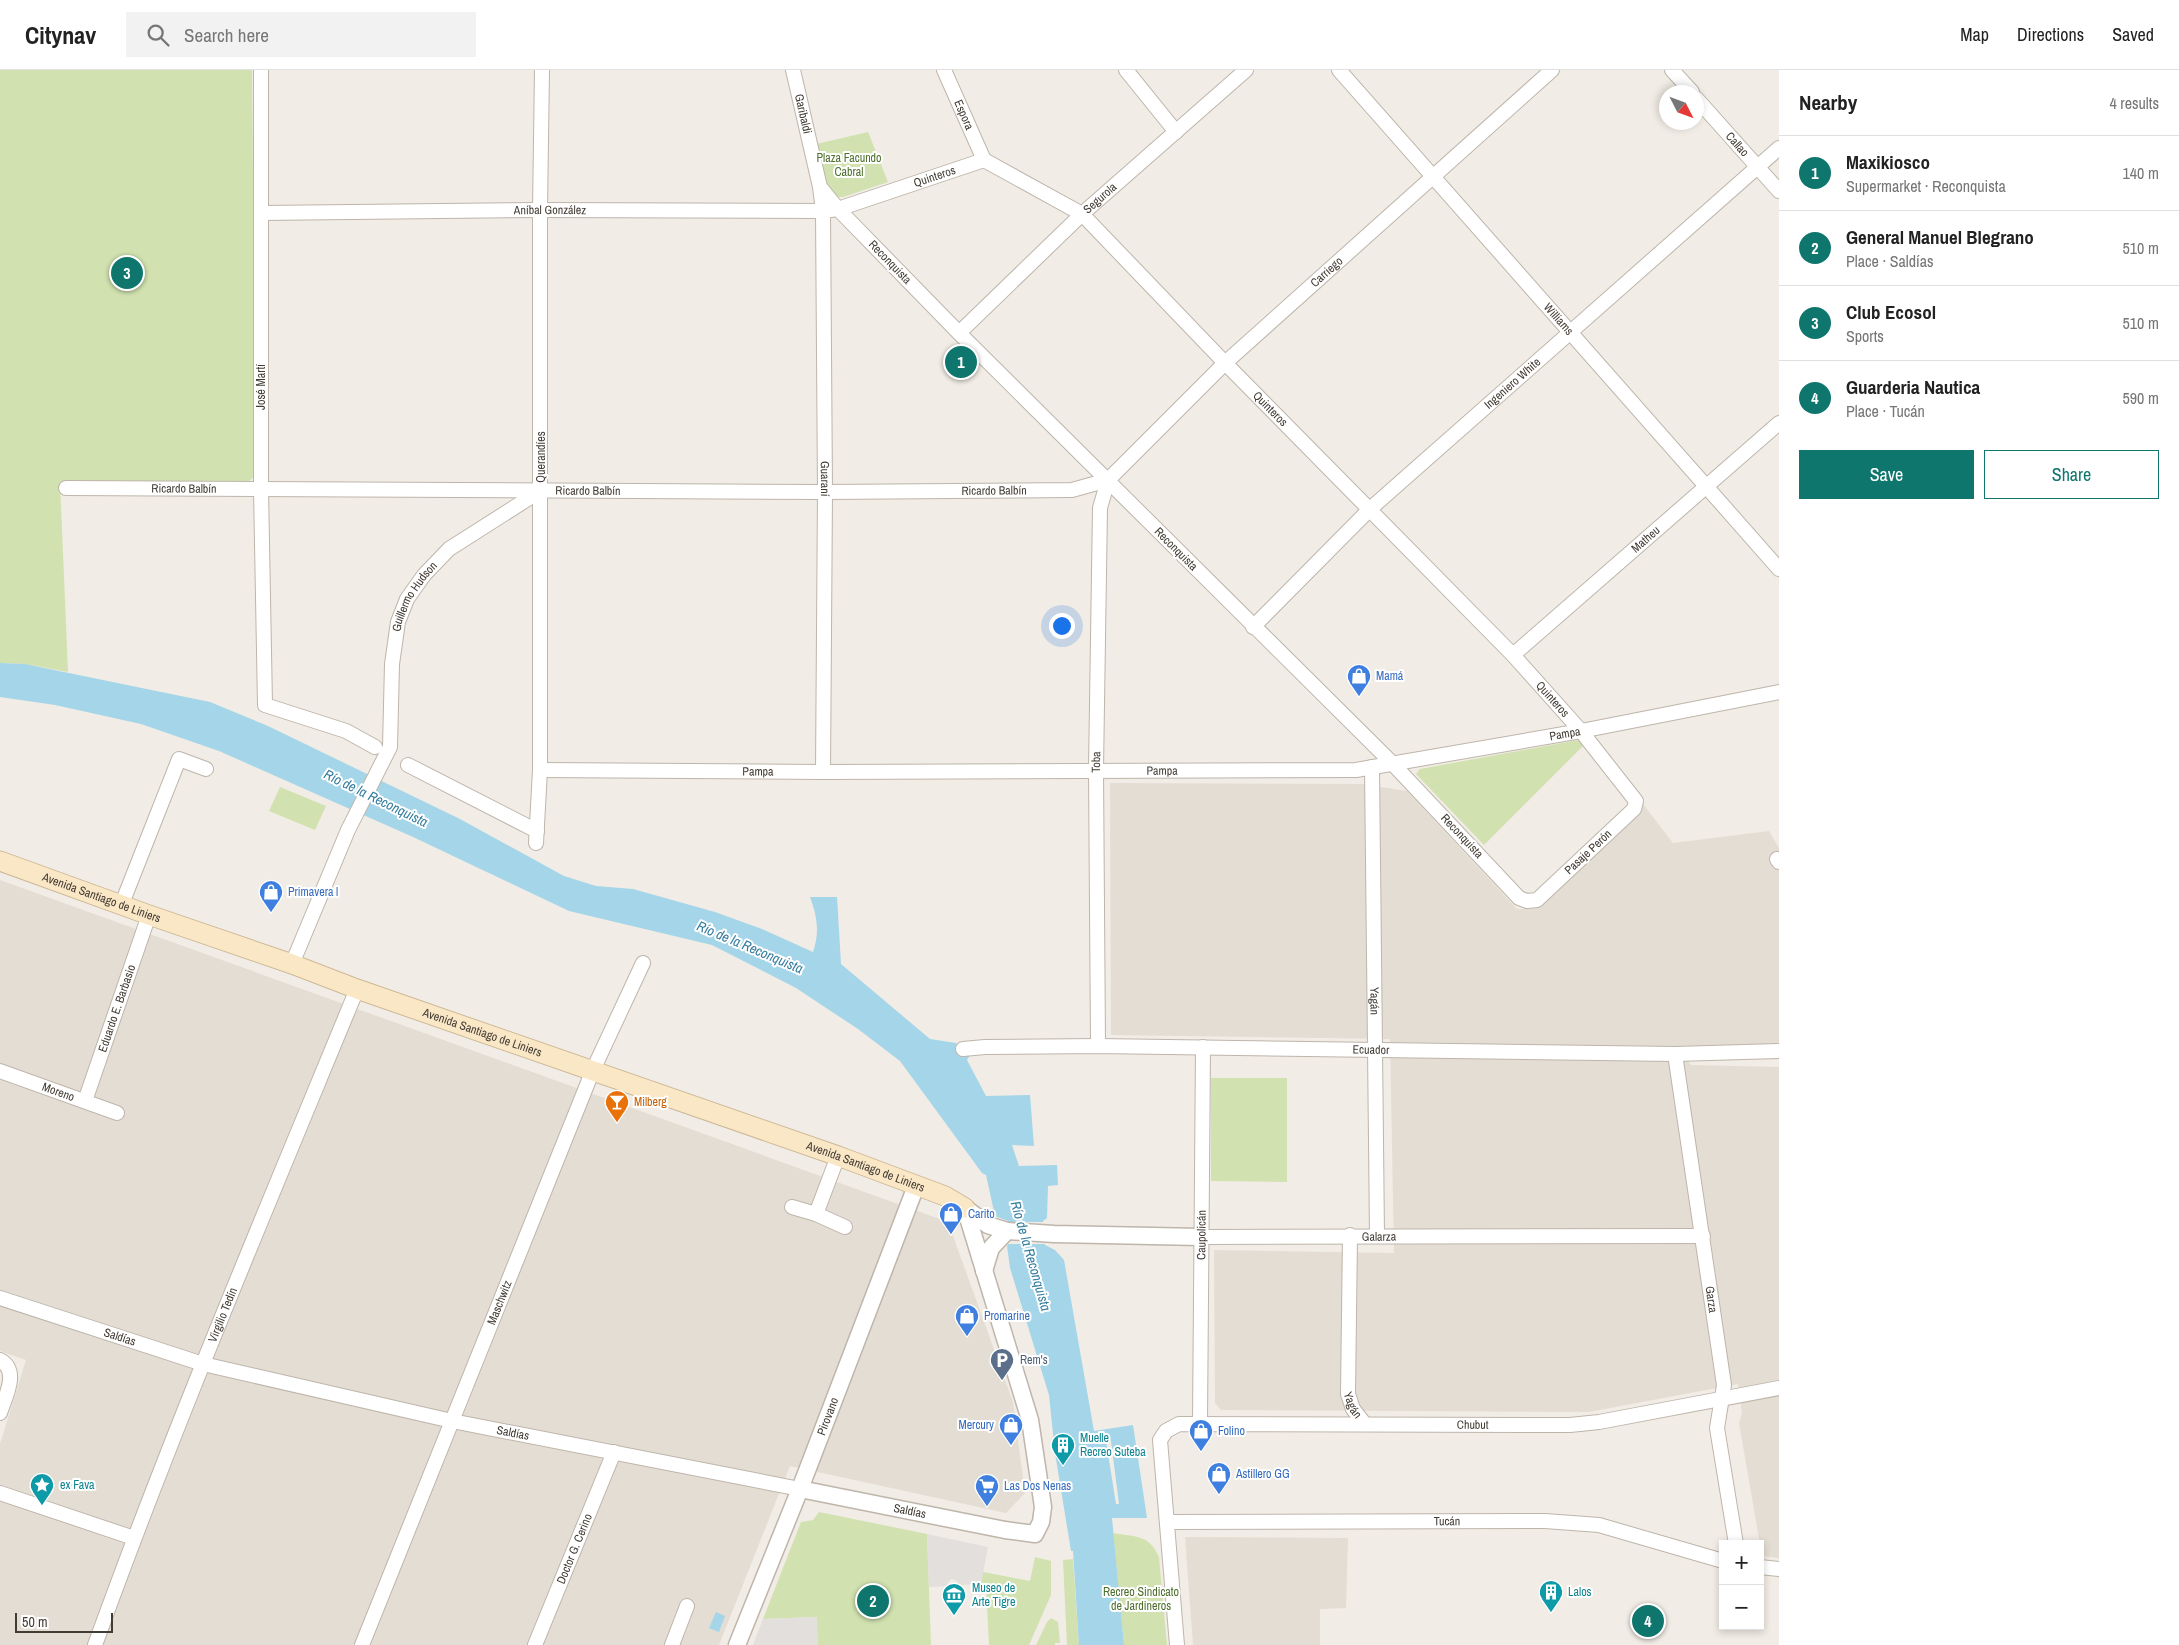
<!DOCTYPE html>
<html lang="en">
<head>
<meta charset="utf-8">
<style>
	:root { --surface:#fff; --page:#f2f2f2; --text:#222; --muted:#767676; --line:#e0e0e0; --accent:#0f766e }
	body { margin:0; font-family:"Archivo Narrow",sans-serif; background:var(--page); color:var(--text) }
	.controls { position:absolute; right:15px; bottom:15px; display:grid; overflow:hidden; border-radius:0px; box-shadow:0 2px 8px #0003 }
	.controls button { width:45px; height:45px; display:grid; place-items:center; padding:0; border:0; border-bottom:1px solid var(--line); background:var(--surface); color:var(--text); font:25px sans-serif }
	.compass { position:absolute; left:1659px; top:15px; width:45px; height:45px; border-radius:50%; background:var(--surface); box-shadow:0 2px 8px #0003; rotate:132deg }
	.scale { position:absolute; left:15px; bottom:12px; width:98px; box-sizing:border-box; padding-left:5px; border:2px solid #433c35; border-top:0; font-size:14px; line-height:18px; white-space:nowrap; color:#433c35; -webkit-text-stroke:4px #fff; paint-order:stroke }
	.you { position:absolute; left:1061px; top:555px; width:18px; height:18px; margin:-12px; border:4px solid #fff; border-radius:50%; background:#1a73e8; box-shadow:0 0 0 8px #1a73e833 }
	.badge { display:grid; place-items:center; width:32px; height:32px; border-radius:50%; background:var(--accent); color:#fff; font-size:16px; font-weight:700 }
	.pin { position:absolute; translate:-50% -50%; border:2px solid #fff; box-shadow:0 1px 5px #0006 }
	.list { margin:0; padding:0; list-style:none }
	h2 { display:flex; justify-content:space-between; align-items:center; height:65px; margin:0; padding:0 20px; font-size:21px }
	h2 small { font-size:16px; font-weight:400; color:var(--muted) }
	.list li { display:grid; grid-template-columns:32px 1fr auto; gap:15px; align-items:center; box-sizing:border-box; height:75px; padding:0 20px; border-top:1px solid var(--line) }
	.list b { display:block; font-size:19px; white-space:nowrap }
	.list p { margin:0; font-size:16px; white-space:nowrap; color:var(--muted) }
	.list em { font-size:16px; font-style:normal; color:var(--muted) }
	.actions { display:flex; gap:10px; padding:15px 20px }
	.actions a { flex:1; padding:11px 0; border:1px solid var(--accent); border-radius:0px; text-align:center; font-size:18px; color:var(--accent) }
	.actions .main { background:var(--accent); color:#fff }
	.icon { flex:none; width:28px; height:28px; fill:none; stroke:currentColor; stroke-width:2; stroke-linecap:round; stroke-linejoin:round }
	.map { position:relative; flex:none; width:1779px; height:1575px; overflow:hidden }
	header { display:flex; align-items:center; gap:30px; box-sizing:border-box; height:70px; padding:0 25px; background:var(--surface); border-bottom:1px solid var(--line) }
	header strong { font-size:24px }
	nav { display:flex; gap:28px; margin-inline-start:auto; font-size:18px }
	.search { width:350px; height:45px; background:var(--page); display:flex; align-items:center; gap:12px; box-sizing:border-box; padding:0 18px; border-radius:0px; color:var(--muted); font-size:19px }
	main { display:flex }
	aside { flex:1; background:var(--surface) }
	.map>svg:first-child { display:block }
</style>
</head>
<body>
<header>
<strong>Citynav</strong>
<div class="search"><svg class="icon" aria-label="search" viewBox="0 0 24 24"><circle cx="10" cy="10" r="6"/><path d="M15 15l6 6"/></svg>Search here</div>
<nav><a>Map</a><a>Directions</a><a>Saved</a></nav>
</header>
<main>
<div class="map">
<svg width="1779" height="1575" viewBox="0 0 1779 1575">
	<rect width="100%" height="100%" fill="#f1ece5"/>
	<path fill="#e4ddd3" d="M 1110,713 L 1362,714 L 1407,721 L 1517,839 L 1532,839 L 1643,734 L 1673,773 L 1769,761 L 1779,778 L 1779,975 L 1678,977 L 1691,995 L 1779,997 L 1779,1488 L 1762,1486 L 1739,1353 L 1742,1343 L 1738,1314 L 1589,1342 L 1221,1340 L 1215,1333 L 1214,1180 L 1394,1183 L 1390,969 L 1111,965 Z
		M 0,810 L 948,1152 L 1013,1332 L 1025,1423 L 1006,1443 L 790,1396 L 719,1575 L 0,1575 L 0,1374 L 26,1290 L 0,1281 Z
		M 1185,1467 L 1348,1468 L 1346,1538 L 1320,1539 L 1320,1575 L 1193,1575 Z"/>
	<path fill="#d1e2b0" d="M 0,0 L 252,0 L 256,405 L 248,412 L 60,412 L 68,602 L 25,594 L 0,593 Z
		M 868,62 L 888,112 L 843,127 L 837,127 L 826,120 L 812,75 Z
		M 1584,669 L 1587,672 L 1484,775 L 1416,704 L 1420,699 Z
		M 280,717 L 326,736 L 315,760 L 269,741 Z
		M 1211,1008 L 1287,1008 L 1287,1112 L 1211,1111 Z
		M 819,1442 L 927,1464 L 931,1575 L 818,1575 L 816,1547 L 763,1549 L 801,1452 L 813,1450 Z
		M 1113,1463 C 1135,1467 1149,1464 1159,1487 L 1167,1575 L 1124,1575 Z
		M 1035,1487 L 1051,1491 L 1051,1525 L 1029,1575 L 989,1575 L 986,1514 L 981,1514 L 983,1502 L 1030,1511 Z
		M 1073,1489 L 1079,1575 L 1067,1575 L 1063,1490 Z
		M 1051,1548 L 1058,1552 L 1060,1573 L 1055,1573 L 1055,1575 L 1036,1575 L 1047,1552 Z"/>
	<path fill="#e2dfdd" d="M 927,1464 L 988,1477 L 981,1514 L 959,1515 L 957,1511 L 952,1509 L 948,1512 L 947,1516 L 929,1517 Z
		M 817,1547 L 818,1575 L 753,1575 L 763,1549 Z"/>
	<path fill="#a5d5e9" d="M 0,593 L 25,594 L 210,632 L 268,656 L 460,749 L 564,806 L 596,816 L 633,819 L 715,842 L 762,859 L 813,882 C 820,862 817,846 810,827 L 837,827 L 841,894 L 930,969 L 956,973 L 970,985 L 967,990 L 986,1026 L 1030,1025 L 1034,1076 L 1012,1075 L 1019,1096 L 1057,1095 L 1058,1115 L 1048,1116 L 1047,1148 L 1043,1151 L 1045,1175 L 1055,1180 L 1064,1190 L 1094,1361 L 1133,1355 L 1147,1448 L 1112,1448 L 1124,1575 L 1079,1575 L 1073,1481 L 1071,1481 L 1055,1383 L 1049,1325 L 1010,1198 L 1007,1176 L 1011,1170 L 1008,1151 L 995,1146 L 986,1105 L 982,1103 L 900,991 L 858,959 L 796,918 L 712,875 L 569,841 L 413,767 L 219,681 L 141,654 L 55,635 L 0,627 Z
		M 716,1542 L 725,1546 L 719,1562 L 709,1558 Z"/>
	<path fill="#f1ece5" d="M 1007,1152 L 1046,1152 L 1047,1173 L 1050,1174 L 1007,1174 Z
		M 1106,1371 L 1111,1371 L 1119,1434 L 1116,1434 Z"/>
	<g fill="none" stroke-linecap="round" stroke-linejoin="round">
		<g stroke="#beb5ab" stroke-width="16">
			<g id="minor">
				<path d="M 261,0 L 261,419 L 265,635 L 346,661 L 375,677"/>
				<path id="s1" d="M 793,0 L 820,117 L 823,141 L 825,422 L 823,702"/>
				<path id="s2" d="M 944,0 L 984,90"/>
				<path d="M 1126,0 L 1176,62"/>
				<path id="s3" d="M 1339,0 L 1779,499"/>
				<path d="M 1672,0 L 1692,22"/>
				<path id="s4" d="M 1696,28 L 1779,121"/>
				<path id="s5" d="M 261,143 L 540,140 L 823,141 L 838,139 L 984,90 L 1082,144 L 1225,293 L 1513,585 L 1581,661 L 1636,731 L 1634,739 L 1537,830 L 1527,831 L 1519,828 L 1392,693 L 959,263 L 838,139 L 820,117"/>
				<path id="s6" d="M 959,263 L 1082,144 L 1246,0"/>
				<path id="s7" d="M 66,418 L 825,422 L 1072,420 L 1108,410"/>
				<path id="s8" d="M 1253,557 L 1370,439 L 1779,78"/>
				<path id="s9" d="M 1513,585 L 1779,353"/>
				<path d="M 408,695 L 537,761"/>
				<path id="s10" d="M 1372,697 L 1377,1165"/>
				<path id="s11" d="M 540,700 L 823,702 L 1356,700 L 1581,661 L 1779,622"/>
				<path d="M 536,773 L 540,700 L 540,140 L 542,0"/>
				<path d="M 1777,789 L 1779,792"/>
				<path d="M 121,836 L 179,689 L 206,699"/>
				<path id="s12" d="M 292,894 L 348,760 L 390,677 L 392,594 L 398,552 L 407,529 L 424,505 L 449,479 L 540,421"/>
				<path id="s13" d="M 1098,976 L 1096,699 L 1100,438 L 1108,410 L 1225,293 L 1552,0"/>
				<path id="s14" d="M 963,979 L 985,977 L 1098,976 L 1675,984 L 1779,981"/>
				<path id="s15" d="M 1675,984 L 1724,1315 L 1717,1358 L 1736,1474"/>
				<path id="s16" d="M 0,1001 L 117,1043"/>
				<path id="s17" d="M 85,1031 L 149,845"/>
				<path d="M 792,1137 L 816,1144 L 845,1157"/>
				<path d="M 816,1144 L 838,1086"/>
				<path id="s18" d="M 1350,1165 L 1348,1324 L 1353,1339 L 1364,1353"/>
				<path id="s19" d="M 1201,1167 L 1703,1166"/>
				<path id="s20" d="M 0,1228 L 203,1294 L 452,1351 L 800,1419"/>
				<path d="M 0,1290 C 20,1301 5,1327 0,1343"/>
				<path id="s21" d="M 1200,1353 L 1203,977"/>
				<path d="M 0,1423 L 134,1468"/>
				<path id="s22" d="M 1167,1452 L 1545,1451 L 1599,1455 L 1723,1491"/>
				<path d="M 1760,1497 L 1779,1499"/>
				<path id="s23" d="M 95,1575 C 175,1354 267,1137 357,919"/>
				<path id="s24" d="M 362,1575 L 593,1000 L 643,893"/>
				<path id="s25" d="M 535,1575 L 614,1382"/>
				<path d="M 672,1575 L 687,1536"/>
				<path id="s26" d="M 1177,1575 L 1160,1370 L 1166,1361 L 1179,1354 L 1570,1355 L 1599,1352 L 1779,1318"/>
			</g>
		</g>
		<g stroke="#beb5ab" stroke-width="19">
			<g id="tertiary">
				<path d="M 965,1138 L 988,1155 L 1007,1161 L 1054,1164 L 1201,1167"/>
				<path d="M 984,1201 L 991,1178 L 1007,1161"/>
				<path id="s27" d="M 800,1419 L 1005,1460 L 1035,1464 L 1041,1452 L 1043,1437 L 1030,1350 L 965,1138"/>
				<path id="s28" d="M 737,1575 L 800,1419 L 916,1116"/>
			</g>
		</g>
		<g stroke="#cdb997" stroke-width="21">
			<g id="secondary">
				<path id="s29" d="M 0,791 L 149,845 L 292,894 L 357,919 L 838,1086 L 945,1126 L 965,1138"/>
			</g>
		</g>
		<use href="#minor" stroke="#fff" stroke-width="14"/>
		<use href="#tertiary" stroke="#fff" stroke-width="16"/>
		<use href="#secondary" stroke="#fae7c6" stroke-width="19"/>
	</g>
	<defs>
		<g id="shop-pin" transform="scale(1.25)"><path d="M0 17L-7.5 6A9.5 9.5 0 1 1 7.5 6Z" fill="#3f7fe0" stroke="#fff"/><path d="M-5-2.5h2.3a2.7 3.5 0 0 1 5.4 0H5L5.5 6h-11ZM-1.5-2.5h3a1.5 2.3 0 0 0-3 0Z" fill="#fff"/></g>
		<g id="bar-pin" transform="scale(1.25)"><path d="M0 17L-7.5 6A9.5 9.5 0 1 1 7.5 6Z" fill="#e8710a" stroke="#fff"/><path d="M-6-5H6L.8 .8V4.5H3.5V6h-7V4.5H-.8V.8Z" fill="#fff"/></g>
		<g id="parking-pin" transform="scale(1.25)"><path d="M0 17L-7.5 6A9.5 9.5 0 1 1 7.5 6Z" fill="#5c6f8a" stroke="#fff"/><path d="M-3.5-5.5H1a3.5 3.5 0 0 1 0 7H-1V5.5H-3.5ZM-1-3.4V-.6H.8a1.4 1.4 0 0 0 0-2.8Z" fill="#fff"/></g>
		<g id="building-pin" transform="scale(1.25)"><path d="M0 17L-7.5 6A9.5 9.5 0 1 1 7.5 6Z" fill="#0f9aa8" stroke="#fff"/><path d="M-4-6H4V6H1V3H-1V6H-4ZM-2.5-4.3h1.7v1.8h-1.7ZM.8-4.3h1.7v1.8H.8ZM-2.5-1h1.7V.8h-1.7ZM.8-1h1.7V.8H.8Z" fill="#fff"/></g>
		<g id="sight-pin" transform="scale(1.25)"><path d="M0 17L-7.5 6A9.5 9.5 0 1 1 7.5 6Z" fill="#0f9aa8" stroke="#fff"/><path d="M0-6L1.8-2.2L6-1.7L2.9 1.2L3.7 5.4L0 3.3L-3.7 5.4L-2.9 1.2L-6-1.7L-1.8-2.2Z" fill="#fff"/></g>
		<g id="supermarket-pin" transform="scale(1.25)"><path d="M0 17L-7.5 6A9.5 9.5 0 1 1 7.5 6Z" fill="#3f7fe0" stroke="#fff"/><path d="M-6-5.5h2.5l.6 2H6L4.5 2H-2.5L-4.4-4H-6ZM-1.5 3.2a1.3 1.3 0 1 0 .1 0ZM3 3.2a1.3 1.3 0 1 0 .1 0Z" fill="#fff"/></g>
		<g id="museum-pin" transform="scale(1.25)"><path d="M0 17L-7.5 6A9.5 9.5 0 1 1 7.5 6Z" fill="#0f9aa8" stroke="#fff"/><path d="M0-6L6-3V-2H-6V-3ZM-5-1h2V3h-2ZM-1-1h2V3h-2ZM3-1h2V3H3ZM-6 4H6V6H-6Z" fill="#fff"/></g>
	</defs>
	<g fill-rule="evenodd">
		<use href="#shop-pin" x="1359" y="606"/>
		<use href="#shop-pin" x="271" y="822"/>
		<use href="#bar-pin" x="617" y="1032"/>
		<use href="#shop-pin" x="951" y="1144"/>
		<use href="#shop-pin" x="967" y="1246"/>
		<use href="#parking-pin" x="1002" y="1290"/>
		<use href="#shop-pin" x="1011" y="1355"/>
		<use href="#shop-pin" x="1201" y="1361"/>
		<use href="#building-pin" x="1063" y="1375"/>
		<use href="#shop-pin" x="1219" y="1404"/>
		<use href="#sight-pin" x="42" y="1415"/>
		<use href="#supermarket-pin" x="987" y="1416"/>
		<use href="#building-pin" x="1551" y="1522"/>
		<use href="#museum-pin" x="954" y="1525"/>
	</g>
	<g text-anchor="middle" stroke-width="4" stroke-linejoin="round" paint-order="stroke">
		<g font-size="12" fill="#433c35" stroke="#fff">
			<text dy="4" stroke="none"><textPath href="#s1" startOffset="45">Garibaldi</textPath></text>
			<text dy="4" stroke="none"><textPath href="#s2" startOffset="49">Espora</textPath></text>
			<text dy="4" stroke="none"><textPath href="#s4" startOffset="62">Callao</textPath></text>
			<text dy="4" stroke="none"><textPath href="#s5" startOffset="679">Quinteros</textPath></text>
			<text dy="4" stroke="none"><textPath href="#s6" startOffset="195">Segurola</textPath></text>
			<text dy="4" stroke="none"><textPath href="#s5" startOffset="289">Aníbal González</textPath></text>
			<text transform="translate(890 192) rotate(46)" y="4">Reconquista</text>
			<text dy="4" stroke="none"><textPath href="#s13" startOffset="869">Carriego</textPath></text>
			<text dy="4" stroke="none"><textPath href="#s3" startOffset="332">Williams</textPath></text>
			<text dy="4" stroke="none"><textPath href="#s8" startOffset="356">Ingeniero White</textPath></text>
			<text transform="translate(261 317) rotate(-90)" y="4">José Martí</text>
			<text dy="4" stroke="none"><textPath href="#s5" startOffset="1114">Quinteros</textPath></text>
			<text transform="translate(541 387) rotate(-90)" y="4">Querandíes</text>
			<text dy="4" stroke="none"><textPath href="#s1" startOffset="412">Guaraní</textPath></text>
			<text dy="4" stroke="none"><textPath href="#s7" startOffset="118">Ricardo Balbín</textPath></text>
			<text dy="4" stroke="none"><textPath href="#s7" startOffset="928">Ricardo Balbín</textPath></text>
			<text dy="4" stroke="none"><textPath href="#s7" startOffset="522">Ricardo Balbín</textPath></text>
			<text dy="4" stroke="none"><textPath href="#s9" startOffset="176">Matheu</textPath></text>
			<text transform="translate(1176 479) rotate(45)" y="4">Reconquista</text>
			<text dy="4" stroke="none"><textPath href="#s12" startOffset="394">Guillermo Hudson</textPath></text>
			<text dy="4" stroke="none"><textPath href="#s5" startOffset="1519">Quinteros</textPath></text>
			<text dy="4" stroke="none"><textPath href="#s11" startOffset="1028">Pampa</textPath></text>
			<text dy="4" stroke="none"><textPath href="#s13" startOffset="284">Toba</textPath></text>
			<text dy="4" stroke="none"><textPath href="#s11" startOffset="622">Pampa</textPath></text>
			<text dy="4" stroke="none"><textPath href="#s11" startOffset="218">Pampa</textPath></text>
			<text transform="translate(1462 766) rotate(47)" y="4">Reconquista</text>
			<text transform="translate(1588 782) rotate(-43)" y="4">Pasaje Perón</text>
			<text dy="4" stroke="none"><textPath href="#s29" startOffset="108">Avenida Santiago de Liniers</textPath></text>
			<text dy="4" stroke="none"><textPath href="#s10" startOffset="234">Yagán</textPath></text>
			<text dy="4" stroke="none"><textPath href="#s17" startOffset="98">Eduardo E. Barbasio</textPath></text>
			<text dy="4" stroke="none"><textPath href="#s29" startOffset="512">Avenida Santiago de Liniers</textPath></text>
			<text dy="4" stroke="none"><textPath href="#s14" startOffset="408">Ecuador</textPath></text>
			<text dy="4" stroke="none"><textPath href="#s16" startOffset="62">Moreno</textPath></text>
			<text dy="4" stroke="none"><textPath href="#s29" startOffset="918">Avenida Santiago de Liniers</textPath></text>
			<text dy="4" stroke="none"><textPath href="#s21" startOffset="188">Caupolicán</textPath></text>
			<text dy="4" stroke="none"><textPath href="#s19" startOffset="178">Galarza</textPath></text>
			<text dy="4" stroke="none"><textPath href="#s15" startOffset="248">Garza</textPath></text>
			<text dy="4" stroke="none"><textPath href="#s24" startOffset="369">Maschwitz</textPath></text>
			<text dy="4" stroke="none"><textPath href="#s23" startOffset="354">Virgilio Tedín</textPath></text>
			<text dy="4" stroke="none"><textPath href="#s20" startOffset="126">Saldías</textPath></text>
			<text dy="4" stroke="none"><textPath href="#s18" startOffset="171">Yagán</textPath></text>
			<text dy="4" stroke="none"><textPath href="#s28" startOffset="246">Pirovano</textPath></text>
			<text dy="4" stroke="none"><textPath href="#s26" startOffset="525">Chubut</textPath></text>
			<text dy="4" stroke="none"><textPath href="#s20" startOffset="531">Saldías</textPath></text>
			<text dy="4" stroke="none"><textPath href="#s27" startOffset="112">Saldías</textPath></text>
			<text dy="4" stroke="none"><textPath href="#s22" startOffset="280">Tucán</textPath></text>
			<text dy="4" stroke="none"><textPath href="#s25" startOffset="104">Doctor G. Cerino</textPath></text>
		</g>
		<g font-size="12" fill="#4e6f2e" stroke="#fff">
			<text x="849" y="92">Plaza Facundo<tspan x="849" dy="14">Cabral</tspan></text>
			<text x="1141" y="1526">Recreo Sindicato<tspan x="1141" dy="14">de Jardineros</tspan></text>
		</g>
		<g font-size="12" fill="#366cbe" stroke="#fff" text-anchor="start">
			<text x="1376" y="610">Mamá</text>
			<text x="288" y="826">Primavera l</text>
			<text x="968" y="1148">Carito</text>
			<text x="984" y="1250">Promarine</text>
			<text x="994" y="1359" text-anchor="end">Mercury</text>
			<text x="1218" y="1365">Folino</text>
			<text x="1236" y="1408">Astillero GG</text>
			<text x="1004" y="1420">Las Dos Nenas</text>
		</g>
		<g font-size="12" fill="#c56008" stroke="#fff" text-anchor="start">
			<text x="634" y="1036">Milberg</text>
		</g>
		<g font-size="12" fill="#4e5e75" stroke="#fff" text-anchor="start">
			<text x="1020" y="1294">Rem's</text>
		</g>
		<g font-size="12" fill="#0d838f" stroke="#fff" text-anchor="start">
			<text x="1080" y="1372">Muelle<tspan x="1080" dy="14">Recreo Suteba</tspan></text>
			<text x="60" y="1419">ex Fava</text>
			<text x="972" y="1522">Museo de<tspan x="972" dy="14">Arte Tigre</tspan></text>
			<text x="1568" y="1526">Lalos</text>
		</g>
		<g font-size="14" font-style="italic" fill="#367d9e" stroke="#fff">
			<text transform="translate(376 728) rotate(26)" y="5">Río de la Reconquista</text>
			<text transform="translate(750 877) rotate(23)" y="5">Río de la Reconquista</text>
			<text transform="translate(1031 1186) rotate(74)" y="5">Río de la Reconquista</text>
		</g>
	</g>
</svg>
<div class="controls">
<button>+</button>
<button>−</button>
</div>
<svg class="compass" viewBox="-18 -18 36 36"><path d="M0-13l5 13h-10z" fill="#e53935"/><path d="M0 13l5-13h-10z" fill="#767676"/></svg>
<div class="scale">50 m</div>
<div class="you"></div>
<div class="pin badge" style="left:961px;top:292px">1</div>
<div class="pin badge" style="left:873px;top:1531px">2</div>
<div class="pin badge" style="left:127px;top:203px">3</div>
<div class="pin badge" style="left:1648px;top:1551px">4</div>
</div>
<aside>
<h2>Nearby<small>4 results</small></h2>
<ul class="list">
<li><span class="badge">1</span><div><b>Maxikiosco</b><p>Supermarket · Reconquista</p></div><em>140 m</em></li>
<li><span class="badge">2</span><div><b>General Manuel Blegrano</b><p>Place · Saldías</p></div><em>510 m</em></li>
<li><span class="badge">3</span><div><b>Club Ecosol</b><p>Sports</p></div><em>510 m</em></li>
<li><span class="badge">4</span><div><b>Guarderia Nautica</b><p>Place · Tucán</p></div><em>590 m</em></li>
</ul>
<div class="actions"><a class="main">Save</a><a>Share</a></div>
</aside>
</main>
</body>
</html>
